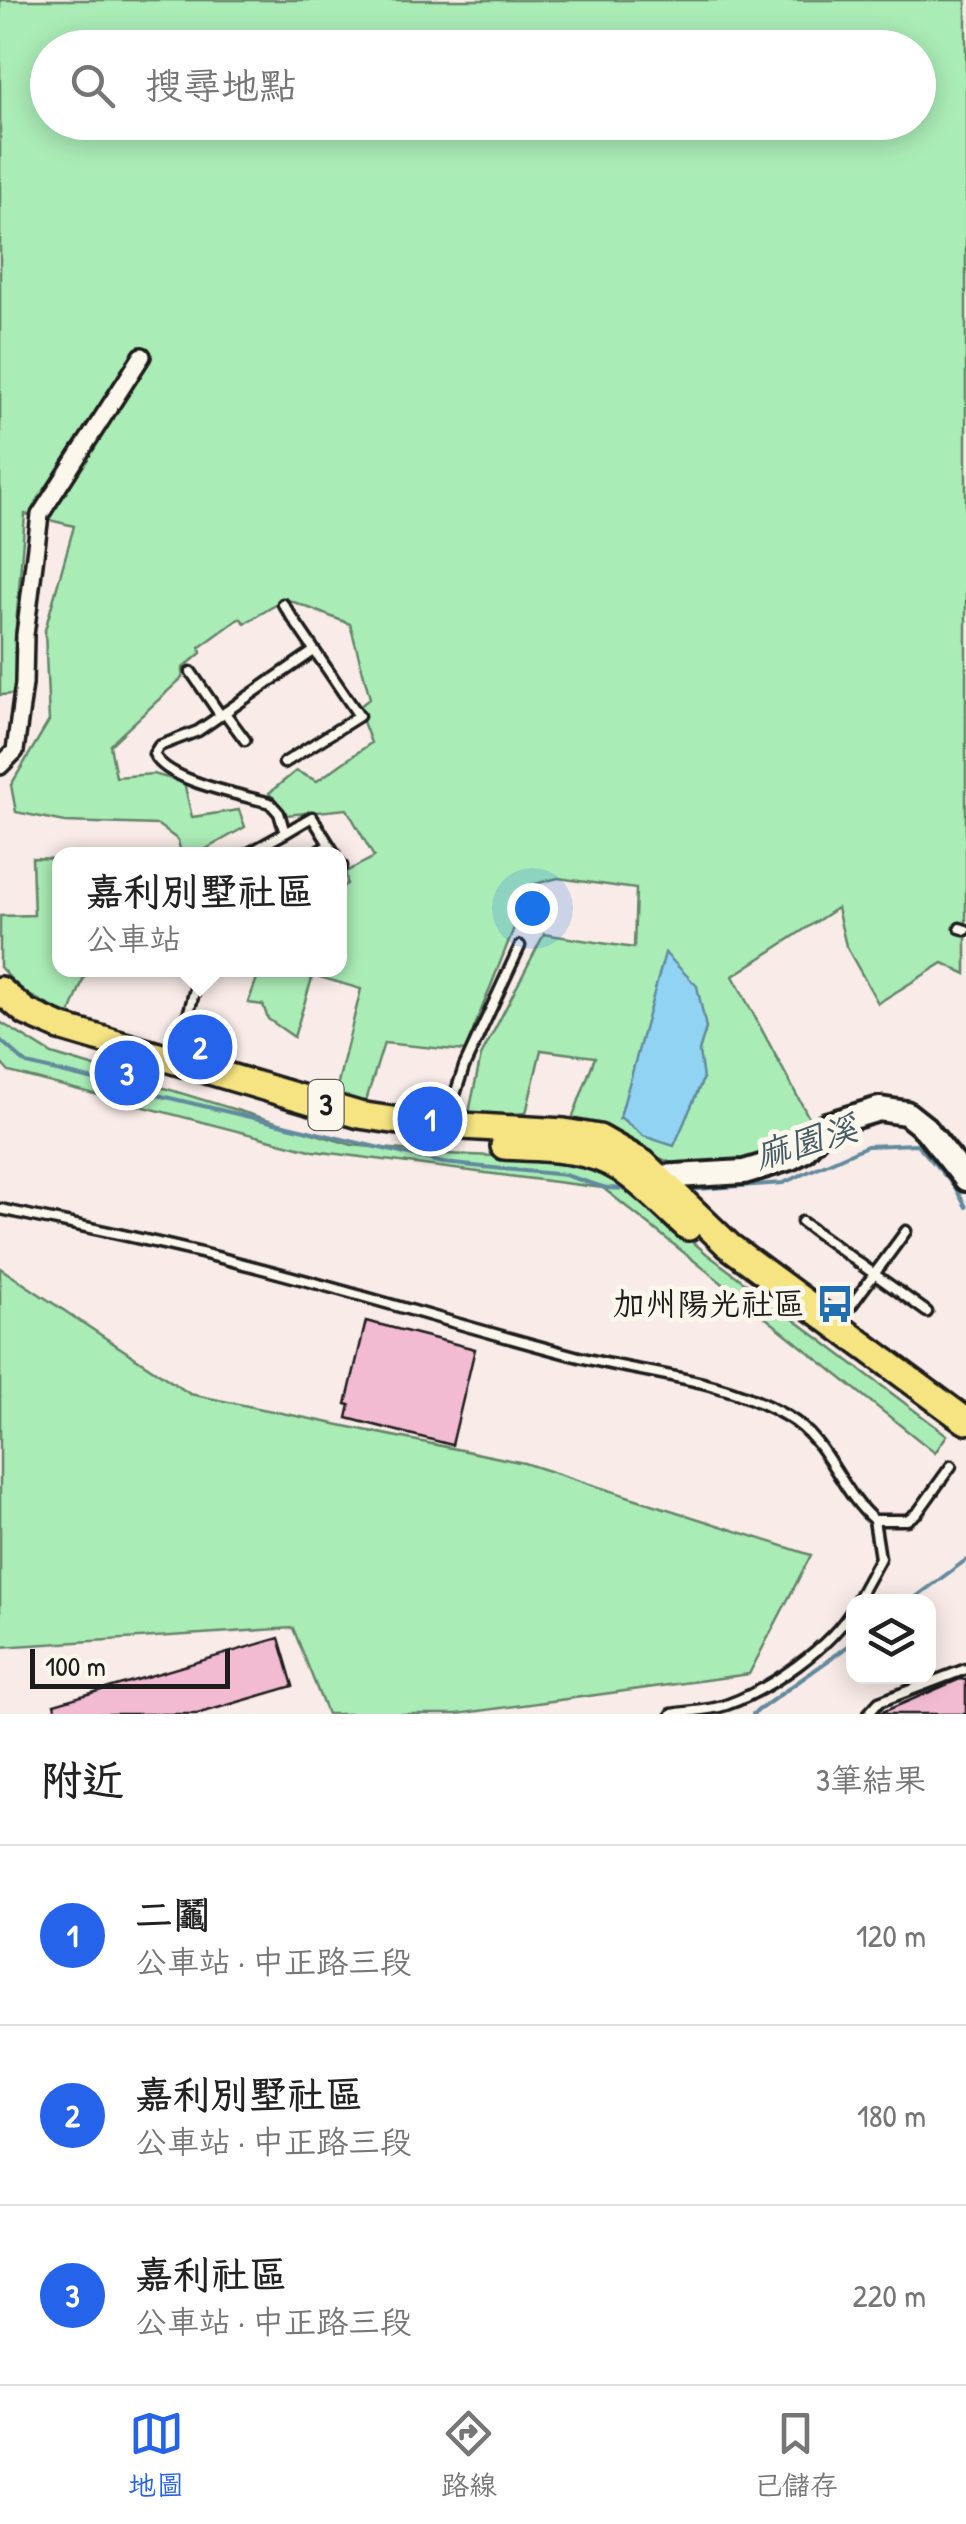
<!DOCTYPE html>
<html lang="zh-TW">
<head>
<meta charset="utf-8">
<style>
	:root { --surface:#fff; --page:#f6f6f6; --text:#222; --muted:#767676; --line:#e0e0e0; --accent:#2563eb }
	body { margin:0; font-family:"Patrick Hand","LXGW WenKai TC",sans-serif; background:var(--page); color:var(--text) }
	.controls { position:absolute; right:30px; bottom:30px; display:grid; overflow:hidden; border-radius:20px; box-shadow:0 5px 25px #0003 }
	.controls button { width:90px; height:90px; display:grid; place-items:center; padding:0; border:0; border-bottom:2px solid var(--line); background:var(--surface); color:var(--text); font:50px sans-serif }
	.scale { position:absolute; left:30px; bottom:25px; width:200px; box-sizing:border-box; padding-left:10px; border:5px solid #1c1c1c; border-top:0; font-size:28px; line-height:35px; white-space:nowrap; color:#1c1c1c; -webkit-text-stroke:8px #fbf7ec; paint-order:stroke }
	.you { position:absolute; left:532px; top:908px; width:35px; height:35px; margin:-25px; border:8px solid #fff; border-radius:50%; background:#1a73e8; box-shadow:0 0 0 15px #1a73e833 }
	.badge { display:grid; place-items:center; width:65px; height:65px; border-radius:50%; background:var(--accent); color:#fff; font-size:32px; font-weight:700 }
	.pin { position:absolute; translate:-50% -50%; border:5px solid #fff; box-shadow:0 2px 10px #0006 }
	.popup { position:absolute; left:52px; top:847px; width:295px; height:130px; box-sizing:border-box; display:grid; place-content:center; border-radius:20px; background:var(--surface); filter:drop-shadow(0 2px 8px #0005); font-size:32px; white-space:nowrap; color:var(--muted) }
	.popup b { font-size:38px; color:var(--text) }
	.popup::after { content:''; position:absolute; left:50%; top:100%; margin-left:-20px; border:20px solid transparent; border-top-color:var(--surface) }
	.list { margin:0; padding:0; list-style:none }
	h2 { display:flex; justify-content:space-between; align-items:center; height:130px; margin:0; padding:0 40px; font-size:42px }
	h2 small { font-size:32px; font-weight:400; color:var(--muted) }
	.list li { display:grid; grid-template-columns:65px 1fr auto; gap:30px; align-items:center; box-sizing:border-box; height:180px; padding:0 40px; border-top:2px solid var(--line) }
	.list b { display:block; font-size:38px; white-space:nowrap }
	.list p { margin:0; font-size:32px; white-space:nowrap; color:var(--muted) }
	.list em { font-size:32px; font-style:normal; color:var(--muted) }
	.icon { flex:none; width:55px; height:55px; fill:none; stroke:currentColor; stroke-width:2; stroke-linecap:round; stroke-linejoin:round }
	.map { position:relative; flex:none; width:966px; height:1714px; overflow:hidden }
	.search { position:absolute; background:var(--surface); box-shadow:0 5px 25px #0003; left:30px; right:30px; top:30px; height:110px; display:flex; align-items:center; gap:25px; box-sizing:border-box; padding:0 35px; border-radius:55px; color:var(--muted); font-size:38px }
	.sheet { height:670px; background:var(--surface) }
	nav { display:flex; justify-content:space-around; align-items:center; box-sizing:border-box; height:140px; border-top:2px solid var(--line); background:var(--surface); font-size:28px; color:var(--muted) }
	nav a { display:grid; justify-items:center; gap:5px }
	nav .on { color:var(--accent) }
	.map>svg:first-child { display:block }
</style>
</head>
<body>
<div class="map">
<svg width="966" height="1714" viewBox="0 0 966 1714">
	<rect width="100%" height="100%" fill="#f9ebe7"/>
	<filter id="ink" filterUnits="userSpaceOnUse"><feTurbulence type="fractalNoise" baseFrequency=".01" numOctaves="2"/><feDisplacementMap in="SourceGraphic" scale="20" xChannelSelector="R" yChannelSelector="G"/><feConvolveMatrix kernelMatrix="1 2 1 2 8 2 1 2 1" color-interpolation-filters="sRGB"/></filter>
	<g filter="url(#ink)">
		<path fill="#aaecb6" stroke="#638469" stroke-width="2.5" fill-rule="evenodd" d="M 0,0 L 966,0 L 966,974 L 943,963 L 878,1003 L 846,946 L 837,908 L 733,976 L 809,1118 L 798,1144 L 742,1163 L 674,1164 L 600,1134 L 569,1127 L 595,1057 L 541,1050 L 526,1113 L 468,1117 L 481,1056 L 544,934 L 634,948 L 636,889 L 558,878 L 531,885 L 465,1051 L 384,1043 L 364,1107 L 334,1099 L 361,989 L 313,975 L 294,1037 L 268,1019 L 263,1005 L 248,1003 L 260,970 L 340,970 L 340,888 L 347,884 L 346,872 L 374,857 L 347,809 L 286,815 L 269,793 L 296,771 L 317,781 L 371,743 L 358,708 L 370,698 L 350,624 L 286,599 L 245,623 L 240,618 L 200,647 L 201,653 L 183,668 L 182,678 L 110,745 L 116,777 L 153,774 L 184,782 L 192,817 L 239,810 L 245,827 L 197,854 L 181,854 L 178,840 L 158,825 L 65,822 L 16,812 L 11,785 L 49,721 L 45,630 L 74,526 L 25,514 L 15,639 L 15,694 L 0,695 ZM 48,48 L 918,48 L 918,122 L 48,122 ZM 666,954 L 706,1028 L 699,1051 L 620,1118 Z
			M 32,858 L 60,859 L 60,970 L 87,970 L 69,1016 L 22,991 L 0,967 L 0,916 L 34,915 Z
			M 0,1022 L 52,1054 L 352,1145 L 444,1154 L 550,1158 L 617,1177 L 707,1254 L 947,1435 L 935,1453 L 603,1188 L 314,1151 L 9,1072 L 0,1062 Z
			M 0,1268 L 190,1394 L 524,1463 L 811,1555 L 749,1674 L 457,1714 L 327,1714 L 293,1628 L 0,1647 Z"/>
		<path fill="#91d3f3" stroke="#628a9d" stroke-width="2.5" d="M 665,953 L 697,986 L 706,1028 L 699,1051 L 703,1079 L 674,1146 L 643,1136 L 620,1117 Z"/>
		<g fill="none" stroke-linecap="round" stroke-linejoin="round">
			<path stroke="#628a9d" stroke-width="4" d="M 0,1040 L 27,1064 L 443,1163 L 565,1175 L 606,1188 L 630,1189
				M 684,1190 L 783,1183 L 867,1146 L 917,1144 L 955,1187 L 966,1207
				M 909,1602 L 966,1560
				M 753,1714 L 854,1642"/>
		</g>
		<path fill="#f3bbd2" stroke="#1c1c1c" stroke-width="2.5" d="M 366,1321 L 475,1349 L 452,1445 L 347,1418 L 350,1405 L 346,1404 Z
			M 279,1638 L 293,1686 L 197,1714 L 57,1714 L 54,1704 Z
			M 960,1679 L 966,1680 L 966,1714 L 878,1714 Z"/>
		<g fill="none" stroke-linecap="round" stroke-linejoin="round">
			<g stroke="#1c1c1c" stroke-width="15">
				<path id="lane" d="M 283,604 L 359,716 L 284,763
					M 191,672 L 221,716
					M 225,713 L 245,740
					M 285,833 L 312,817 L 335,854
					M 247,854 L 285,833 L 279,813 L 270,803 C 242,795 166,781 154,754 L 159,746 L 198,731 L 314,651
					M 313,854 L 329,845
					M 340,863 L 342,866
					M 960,928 L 966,930
					M 177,1057 L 200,970
					M 446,1122 L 464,1067 L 520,946
					M 0,1209 C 79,1226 158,1241 236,1262 C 351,1291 464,1327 579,1357 C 650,1375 724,1378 788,1417 C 829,1441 839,1490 874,1520 L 907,1520 L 918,1512 L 951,1466
					M 802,1222 L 927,1312
					M 839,1322 L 906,1231
					M 856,1602 L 880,1558 L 874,1520
					M 672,1714 C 689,1711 709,1711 726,1705 C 769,1690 831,1647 854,1607
					M 868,1714 L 879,1702 L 966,1669"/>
			</g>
			<g stroke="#1c1c1c" stroke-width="22">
				<path id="street" d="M 0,766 L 15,751 L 24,684 L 25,635 L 40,515 L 142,356"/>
			</g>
			<g stroke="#1c1c1c" stroke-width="30">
				<path id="secondary" d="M 652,1186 L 659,1177 L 744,1172 L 790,1158 L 803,1151 L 826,1125 L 879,1109 L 906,1113 L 925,1128 L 966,1179"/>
			</g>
			<g stroke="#1c1c1c" stroke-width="32">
				<path id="primary" d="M 0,990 L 26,1012 L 60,1027 L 359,1115 L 412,1123 L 564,1132 L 599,1138 L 643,1163 L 729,1246 L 966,1421
					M 504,1146 C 542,1148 588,1147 621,1169 C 645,1185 666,1208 688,1227"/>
			</g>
			<use href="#lane" stroke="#fbf7ec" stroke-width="8"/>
			<use href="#street" stroke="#fbf7ec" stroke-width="15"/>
			<use href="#secondary" stroke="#fbf7ec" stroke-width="22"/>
			<use href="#primary" stroke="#f6e381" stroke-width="25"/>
		</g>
	</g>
	<defs>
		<g id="bus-bare" transform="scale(3)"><path d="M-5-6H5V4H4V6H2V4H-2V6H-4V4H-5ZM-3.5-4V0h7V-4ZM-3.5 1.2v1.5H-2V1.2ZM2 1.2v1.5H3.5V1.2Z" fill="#1f6fb2" stroke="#fbf7ec" stroke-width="2.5" paint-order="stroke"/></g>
	</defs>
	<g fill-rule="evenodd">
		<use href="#bus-bare" x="835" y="1304"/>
	</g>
	<g text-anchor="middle" stroke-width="10" stroke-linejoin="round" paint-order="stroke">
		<rect fill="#fbf7ec" stroke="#5f5e5a" stroke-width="2.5" x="308.5" y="1080" width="35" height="50" rx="8"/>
		<g font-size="30" font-weight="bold" fill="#1c1c1c">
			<text x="326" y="1115">3</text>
		</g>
		<g font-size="32" fill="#1c1c1c" stroke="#fbf7ec" text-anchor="end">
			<text x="805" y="1315">加州陽光社區</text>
		</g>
		<g font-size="35" font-style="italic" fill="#455c67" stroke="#fbf7ec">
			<text transform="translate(806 1142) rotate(-17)" y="12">麻園溪</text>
		</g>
	</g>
</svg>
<div class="controls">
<button><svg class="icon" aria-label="layers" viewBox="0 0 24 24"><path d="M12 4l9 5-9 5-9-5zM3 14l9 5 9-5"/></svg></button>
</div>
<div class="scale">100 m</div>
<div class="you"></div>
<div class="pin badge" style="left:430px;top:1119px">1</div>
<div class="pin badge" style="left:200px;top:1047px">2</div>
<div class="popup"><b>嘉利別墅社區</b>公車站</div>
<div class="pin badge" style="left:127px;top:1073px">3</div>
<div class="search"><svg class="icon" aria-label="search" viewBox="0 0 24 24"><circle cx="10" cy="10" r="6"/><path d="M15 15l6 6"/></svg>搜尋地點</div>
</div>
<section class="sheet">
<h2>附近<small>3筆結果</small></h2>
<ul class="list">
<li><span class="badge">1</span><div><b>二鬮</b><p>公車站 · 中正路三段</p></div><em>120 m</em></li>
<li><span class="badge">2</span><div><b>嘉利別墅社區</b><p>公車站 · 中正路三段</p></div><em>180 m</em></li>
<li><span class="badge">3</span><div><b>嘉利社區</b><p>公車站 · 中正路三段</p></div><em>220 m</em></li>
</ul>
</section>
<nav>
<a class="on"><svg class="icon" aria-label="map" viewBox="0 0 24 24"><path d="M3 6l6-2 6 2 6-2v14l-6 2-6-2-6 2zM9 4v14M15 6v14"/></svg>地圖</a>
<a><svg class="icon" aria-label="directions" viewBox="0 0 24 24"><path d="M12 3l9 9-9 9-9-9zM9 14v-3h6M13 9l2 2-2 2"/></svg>路線</a>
<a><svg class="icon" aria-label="saved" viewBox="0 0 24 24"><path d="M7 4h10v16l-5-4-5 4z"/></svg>已儲存</a>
</nav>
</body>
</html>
